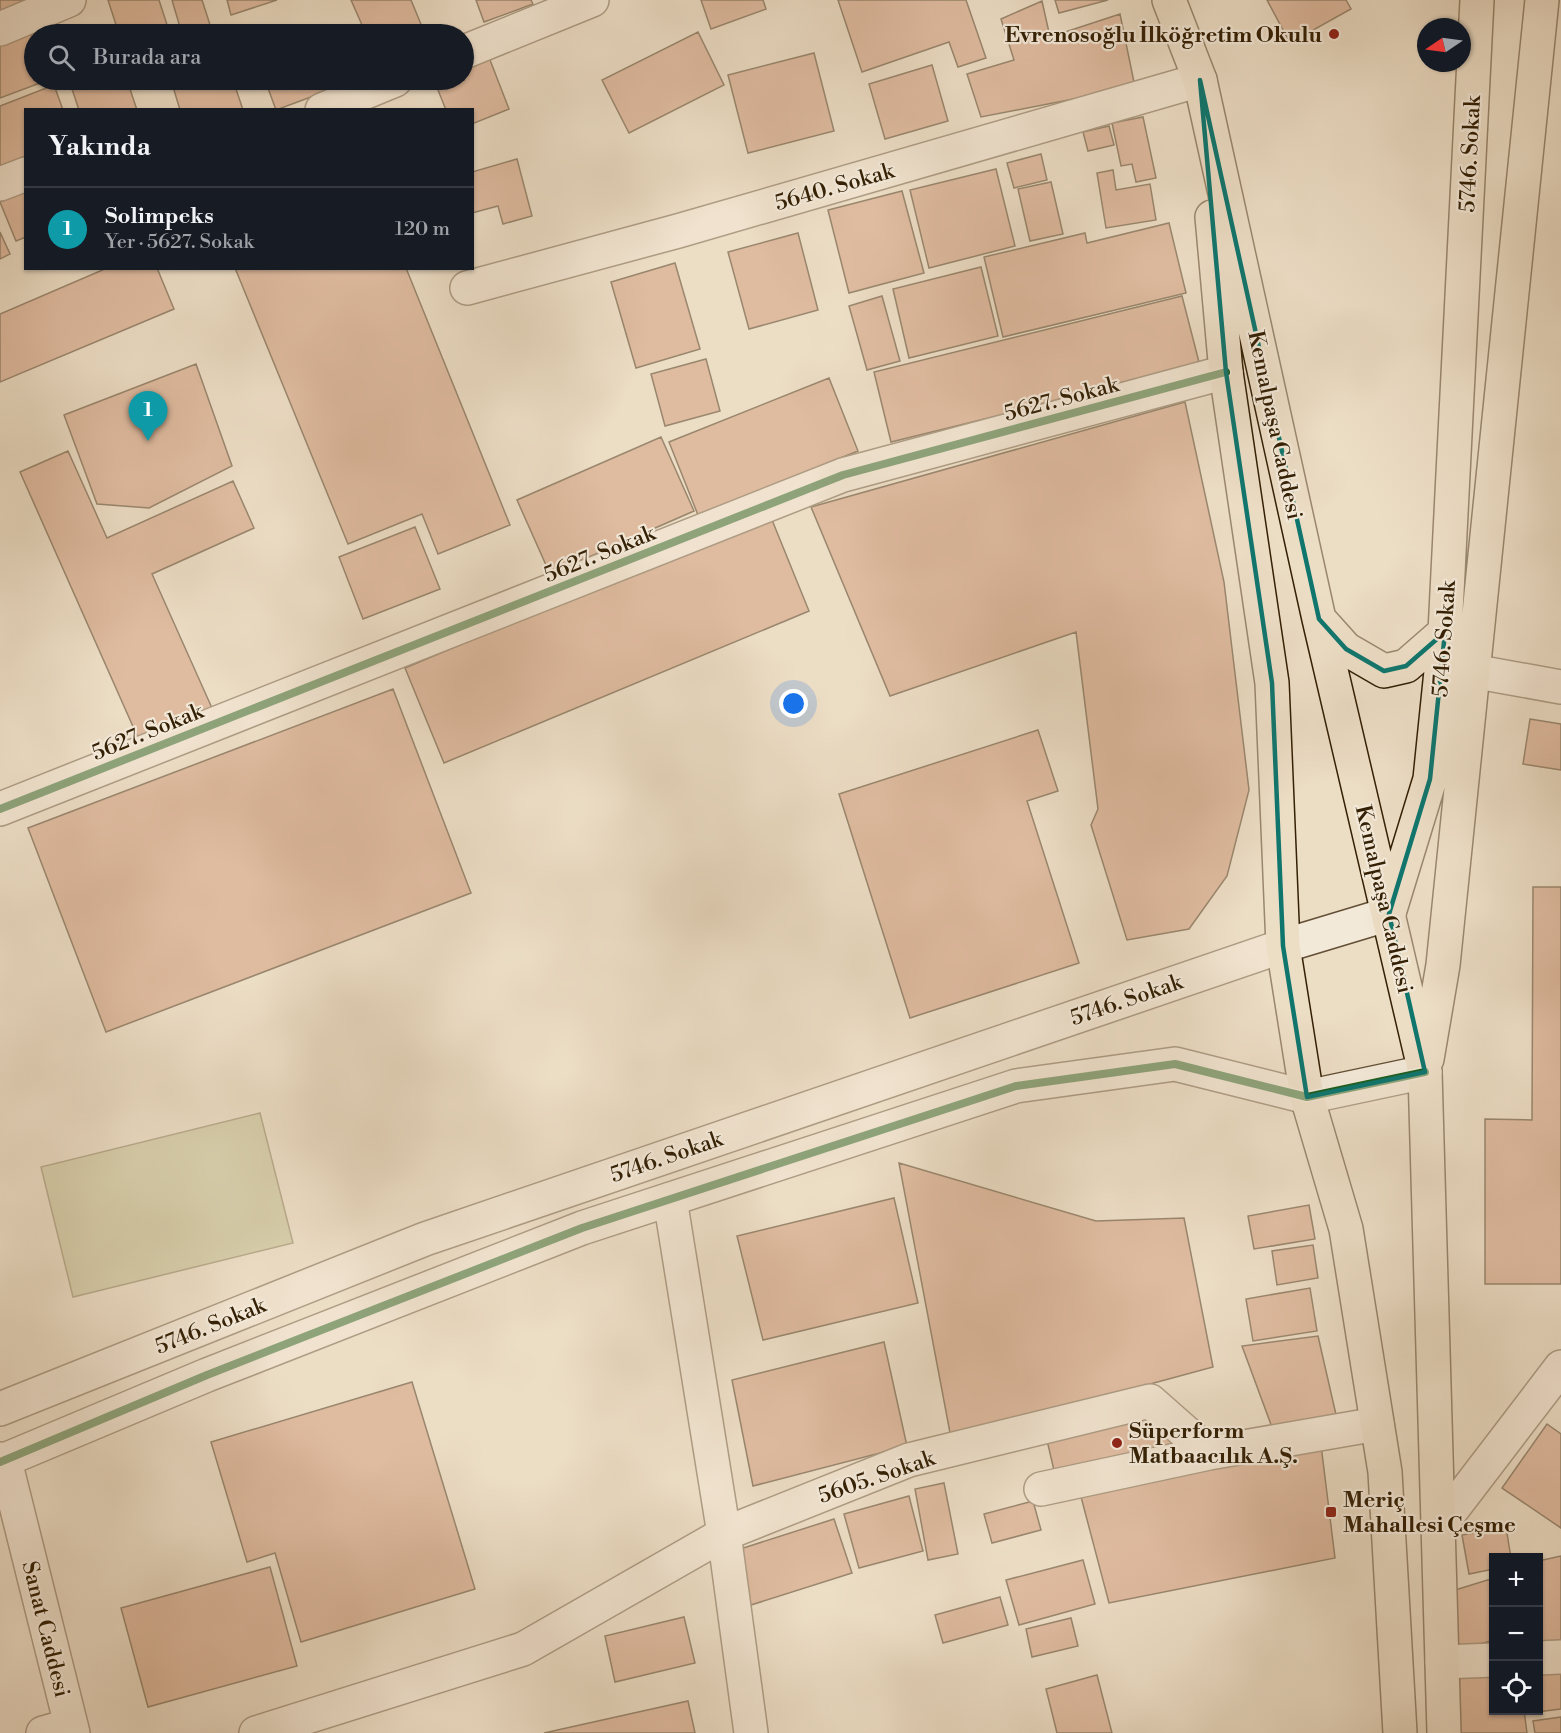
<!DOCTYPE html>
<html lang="tr">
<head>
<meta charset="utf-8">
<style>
	:root { --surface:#171b24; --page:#20242c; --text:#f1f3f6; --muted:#9ea1a6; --line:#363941; --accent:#d93025 }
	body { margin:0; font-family:"Libre Bodoni",serif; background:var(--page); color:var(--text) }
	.controls { position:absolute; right:18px; bottom:18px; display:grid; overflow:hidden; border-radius:0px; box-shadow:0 2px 4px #0004 }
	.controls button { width:54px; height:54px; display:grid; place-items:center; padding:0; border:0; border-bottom:2px solid var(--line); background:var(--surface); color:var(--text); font:30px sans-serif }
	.compass { position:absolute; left:1417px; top:18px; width:54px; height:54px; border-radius:50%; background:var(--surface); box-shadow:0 2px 4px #0004; rotate:257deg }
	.you { position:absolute; left:794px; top:704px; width:21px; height:21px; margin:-15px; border:4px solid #fff; border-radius:50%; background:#1a73e8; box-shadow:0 0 0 9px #1a73e833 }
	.badge { display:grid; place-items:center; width:39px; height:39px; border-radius:50%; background:var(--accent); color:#fff; font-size:20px; font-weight:700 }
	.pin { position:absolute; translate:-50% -50px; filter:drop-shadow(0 2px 3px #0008) }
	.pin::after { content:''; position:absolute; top:32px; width:21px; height:18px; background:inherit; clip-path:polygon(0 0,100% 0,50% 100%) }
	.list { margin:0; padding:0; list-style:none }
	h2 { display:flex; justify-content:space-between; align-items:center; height:78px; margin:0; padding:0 24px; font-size:26px }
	h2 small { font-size:20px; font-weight:400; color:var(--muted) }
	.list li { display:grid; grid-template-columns:39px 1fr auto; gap:18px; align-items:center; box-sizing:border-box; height:84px; padding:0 24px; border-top:2px solid var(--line) }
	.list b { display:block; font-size:22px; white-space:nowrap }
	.list p { margin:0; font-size:20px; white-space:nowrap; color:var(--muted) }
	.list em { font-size:20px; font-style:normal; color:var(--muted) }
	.icon { flex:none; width:33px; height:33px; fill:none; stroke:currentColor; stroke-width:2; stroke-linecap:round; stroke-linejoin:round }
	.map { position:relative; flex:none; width:1561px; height:1733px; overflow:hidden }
	.search { position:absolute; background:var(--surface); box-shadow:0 2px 4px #0004; left:24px; top:24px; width:450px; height:66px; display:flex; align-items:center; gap:15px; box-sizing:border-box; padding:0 21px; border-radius:33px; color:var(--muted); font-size:22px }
	.panel { position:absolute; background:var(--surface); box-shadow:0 2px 4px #0004; left:24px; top:108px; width:450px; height:162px; border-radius:0px }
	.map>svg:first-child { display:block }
</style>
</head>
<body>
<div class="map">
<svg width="1561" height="1733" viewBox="0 0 1561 1733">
	<rect width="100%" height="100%" fill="#ecddc5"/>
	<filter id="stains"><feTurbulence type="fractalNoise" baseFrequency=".00333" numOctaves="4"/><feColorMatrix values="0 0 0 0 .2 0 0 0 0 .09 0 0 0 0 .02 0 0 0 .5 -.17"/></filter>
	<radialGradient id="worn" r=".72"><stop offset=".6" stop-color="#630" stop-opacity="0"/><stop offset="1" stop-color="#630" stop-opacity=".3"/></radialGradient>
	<path fill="#bfbf8f" stroke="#7a704a" stroke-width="1.5" d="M 260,1113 L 293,1243 L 73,1297 L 41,1167 Z"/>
	<path fill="#ce9273" stroke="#342005" stroke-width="1.5" d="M 0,0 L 32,0 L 0,25 Z
		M 108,0 L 159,0 L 170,34 L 119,34 Z
		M 172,0 L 202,0 L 213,34 L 182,34 Z
		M 227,0 L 277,0 L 231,15 Z
		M 351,0 L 411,0 L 425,34 L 366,34 Z
		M 476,0 L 531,0 L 533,4 L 484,22 Z
		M 701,0 L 763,0 L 766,9 L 711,29 Z
		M 838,0 L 966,0 L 986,58 L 958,67 L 949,42 L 862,72 Z
		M 1055,0 L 1108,0 L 1059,13 Z
		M 1267,0 L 1346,0 L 1351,9 L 1290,43 Z
		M 1042,1 L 1050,37 L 1120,14 L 1135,87 L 981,117 L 967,74 L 1014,60 L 1001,19 Z
		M 71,26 L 74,34 L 43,34 Z
		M 28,27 L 34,44 L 34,80 L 48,80 L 0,98 L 0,38 Z
		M 313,27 L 315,34 L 291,34 Z
		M 698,32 L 724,85 L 629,133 L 602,80 Z
		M 485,47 L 509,109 L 472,124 L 472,110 L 446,110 L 434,80 L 464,80 L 464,55 Z
		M 814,53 L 834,131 L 748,153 L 728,75 Z
		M 932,65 L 948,121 L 885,139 L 869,84 Z
		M 69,80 L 127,80 L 137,110 L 79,110 Z
		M 171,80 L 233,80 L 243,110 L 180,110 Z
		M 265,80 L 332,80 L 335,88 L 276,110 Z
		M 54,85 L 63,110 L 26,110 L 26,156 L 0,166 L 0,106 Z
		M 1143,117 L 1156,178 L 1136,182 L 1132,164 L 1121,166 L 1112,123 Z
		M 1109,126 L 1114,145 L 1088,151 L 1083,132 Z
		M 1041,154 L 1047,180 L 1014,188 L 1007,163 Z
		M 517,159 L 532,216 L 503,224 L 498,206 L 472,213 L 472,172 Z
		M 996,169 L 1015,246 L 929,268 L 910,190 Z
		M 1113,170 L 1116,190 L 1150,184 L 1156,220 L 1106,228 L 1097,173 Z
		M 1051,182 L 1063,234 L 1030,241 L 1018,189 Z
		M 26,190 L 26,237 L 16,241 L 0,202 Z
		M 902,191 L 924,273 L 849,293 L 828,210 Z
		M 1169,223 L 1186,293 L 1003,337 L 984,257 L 1085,233 L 1087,243 Z
		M 0,232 L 10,254 L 0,259 Z
		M 798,233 L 818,310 L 749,329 L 728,252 Z
		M 675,263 L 700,349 L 636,368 L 611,282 Z
		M 981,267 L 998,336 L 909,358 L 893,289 Z
		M 107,268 L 157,268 L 174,309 L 0,382 L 0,314 Z
		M 235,268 L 406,268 L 510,525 L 438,554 L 422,514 L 348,544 Z
		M 882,296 L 900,361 L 867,370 L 849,306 Z
		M 1182,296 L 1200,366 L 891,442 L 874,372 Z
		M 706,359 L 720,411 L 665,426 L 651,374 Z
		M 196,364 L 232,466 L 149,508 L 97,504 L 64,415 Z
		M 829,378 L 858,451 L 698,515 L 669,442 Z
		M 1185,402 L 1224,582 L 1249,790 L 1227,876 L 1189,929 L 1127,940 L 1091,825 L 1098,809 L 1076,632 L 890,696 L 811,507 Z
		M 661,437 L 694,511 L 550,574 L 517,500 Z
		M 68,451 L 107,538 L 233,481 L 254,528 L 152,574 L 212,708 L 139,740 L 20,472 Z
		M 770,515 L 809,611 L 444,763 L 405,668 Z
		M 415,527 L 440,589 L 363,619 L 339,557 Z
		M 393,689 L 471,893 L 106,1032 L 28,828 Z
		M 1530,719 L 1561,724 L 1561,770 L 1523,764 Z
		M 1038,730 L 1058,791 L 1027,801 L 1079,963 L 910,1018 L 839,794 Z
		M 1533,887 L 1561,887 L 1561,1284 L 1485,1284 L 1485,1119 L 1532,1120 Z
		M 899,1163 L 1096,1221 L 1184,1218 L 1213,1367 L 951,1438 Z
		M 894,1198 L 918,1303 L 763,1340 L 737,1236 Z
		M 1309,1205 L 1315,1239 L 1254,1249 L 1248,1216 Z
		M 1313,1245 L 1318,1278 L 1277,1285 L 1272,1251 Z
		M 1310,1288 L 1317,1331 L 1253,1341 L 1246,1299 Z
		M 1318,1336 L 1337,1419 L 1273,1430 L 1242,1346 Z
		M 884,1342 L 907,1446 L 753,1486 L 732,1380 Z
		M 412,1382 L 475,1589 L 301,1642 L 275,1553 L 247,1562 L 211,1442 Z
		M 1151,1411 L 1193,1450 L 1056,1479 L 1046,1436 Z
		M 1547,1424 L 1561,1434 L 1561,1528 L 1502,1488 Z
		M 1321,1445 L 1335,1558 L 1109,1603 L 1080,1493 Z
		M 944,1483 L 958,1554 L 928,1560 L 915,1489 Z
		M 909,1496 L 923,1551 L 859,1568 L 844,1514 Z
		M 1033,1501 L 1041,1530 L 992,1543 L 984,1514 Z
		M 834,1519 L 852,1573 L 751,1605 L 734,1551 Z
		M 1506,1527 L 1511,1558 L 1494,1558 L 1494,1569 L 1469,1574 L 1462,1535 Z
		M 1561,1556 L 1561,1642 L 1538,1646 L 1538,1561 Z
		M 1083,1560 L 1095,1604 L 1019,1625 L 1006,1580 Z
		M 270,1567 L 297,1666 L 148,1707 L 121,1608 Z
		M 1494,1578 L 1494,1640 L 1459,1650 L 1442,1594 Z
		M 1000,1597 L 1008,1625 L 943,1643 L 935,1615 Z
		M 684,1617 L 695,1663 L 615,1682 L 605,1636 Z
		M 1071,1618 L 1078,1646 L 1032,1657 L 1026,1629 Z
		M 1561,1671 L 1561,1709 L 1529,1713 L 1538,1710 L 1538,1674 Z
		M 1494,1674 L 1494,1710 L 1524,1710 L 1527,1733 L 1448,1733 L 1444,1678 Z
		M 1097,1675 L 1112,1733 L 1057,1733 L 1046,1689 Z
		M 688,1701 L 695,1733 L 544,1733 Z
		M 1561,1717 L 1561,1733 L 1535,1733 L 1533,1721 Z"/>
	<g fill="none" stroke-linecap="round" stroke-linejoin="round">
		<g stroke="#624f35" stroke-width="36">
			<path id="minor" d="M 0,29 L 69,0
				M 464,52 L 592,0
				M 322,110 L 395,80
				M 0,184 L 26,174
				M 467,288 L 678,231 L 1200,80
				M 1472,671 L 1561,687
				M 0,809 L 843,475 L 1226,372
				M 0,1409 L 425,1239 L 1283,946 L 1389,914
				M 0,1459 L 5,1461 L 73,1733
				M 0,1462 L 207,1375 L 582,1228 L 1016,1086 L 1175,1064 L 1307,1097 L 1425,1072
				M 1041,1489 L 1209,1453 L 1377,1424
				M 1438,1528 L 1561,1367
				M 1538,1658 L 1561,1657
				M 1442,1662 L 1494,1660
				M 43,1733 L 71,1725
				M 256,1733 L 523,1649 L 724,1534 L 670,1199
				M 751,1733 L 724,1534 L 909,1460 L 1150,1401 L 1209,1453"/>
		</g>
		<g stroke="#342005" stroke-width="36">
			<path id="major" d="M 1169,0 L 1200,80 L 1319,619 L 1425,1072 L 1444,1733
				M 1212,217 L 1226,372 L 1272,683 L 1283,946 L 1307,1097 L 1346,1229 L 1385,1472 L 1400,1733
				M 1319,619 L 1346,649 L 1384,671 L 1406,666 L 1445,632
				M 1389,913 L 1430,779 L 1445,632 L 1477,0
				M 1427,1059 L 1443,965 L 1542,0"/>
		</g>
		<use href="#minor" stroke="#f3e9d9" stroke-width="33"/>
		<use href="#major" stroke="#ecddc5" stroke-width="33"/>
		<g stroke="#f3e9d9" stroke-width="11">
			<path id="cycleway" d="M 0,809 L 843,475 L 1226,372
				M 0,1462 L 207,1375 L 582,1228 L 1016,1086 L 1175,1064 L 1307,1097 L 1425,1072"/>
		</g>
		<use href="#cycleway" stroke="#1b5e20" stroke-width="8"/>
	</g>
	<path d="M0 0H1561V1733H0ZM 1200,80 L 1319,619 L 1346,649 L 1384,671 L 1406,666 L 1445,632 L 1430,779 L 1389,914 L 1425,1072 L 1307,1097 L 1283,946 L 1272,683 L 1226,372 Z" fill="#ecddc5" fill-opacity=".55" fill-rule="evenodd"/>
	<path fill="none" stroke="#0f766e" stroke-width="4.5" stroke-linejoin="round" d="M 1200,80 L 1319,619 L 1346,649 L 1384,671 L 1406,666 L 1445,632 L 1430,779 L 1389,914 L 1425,1072 L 1307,1097 L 1283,946 L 1272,683 L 1226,372 Z"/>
	<g fill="#8f2418" stroke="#f3e9d9" stroke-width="2">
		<circle cx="1334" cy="34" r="6"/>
		<circle cx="1117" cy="1443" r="6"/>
		<rect x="1325" y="1506" width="12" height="12" rx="3"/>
	</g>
	<g text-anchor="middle" stroke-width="4.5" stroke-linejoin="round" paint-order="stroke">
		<g font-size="22" font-weight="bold" fill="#342005" stroke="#f3e9d9" text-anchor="start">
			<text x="1322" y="42" text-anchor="end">Evrenosoğlu İlköğretim Okulu</text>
			<text x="1129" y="1438">Süperform<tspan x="1129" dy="25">Matbaacılık A.Ş.</tspan></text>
			<text x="1343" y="1507">Meriç<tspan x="1343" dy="25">Mahallesi Çeşme</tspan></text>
		</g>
		<g font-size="22" fill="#342005" stroke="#f3e9d9">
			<text transform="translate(1469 154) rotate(-87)" y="8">5746. Sokak</text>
			<text transform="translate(834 186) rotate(-16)" y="8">5640. Sokak</text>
			<text transform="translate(1061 398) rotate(-15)" y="8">5627. Sokak</text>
			<text transform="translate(1276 425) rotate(78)" y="8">Kemalpaşa Caddesi</text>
			<text transform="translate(599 553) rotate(-22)" y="8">5627. Sokak</text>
			<text transform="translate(1443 639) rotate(-86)" y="8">5746. Sokak</text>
			<text transform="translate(147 731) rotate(-22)" y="8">5627. Sokak</text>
			<text transform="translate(1385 899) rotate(77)" y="8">Kemalpaşa Caddesi</text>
			<text transform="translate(1126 999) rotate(-19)" y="8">5746. Sokak</text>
			<text transform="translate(666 1156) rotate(-19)" y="8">5746. Sokak</text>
			<text transform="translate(210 1325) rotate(-22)" y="8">5746. Sokak</text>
			<text transform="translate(876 1476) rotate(-19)" y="8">5605. Sokak</text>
			<text transform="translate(47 1629) rotate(76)" y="8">Sanat Caddesi</text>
		</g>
	</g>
	<rect width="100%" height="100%" filter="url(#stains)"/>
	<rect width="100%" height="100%" fill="url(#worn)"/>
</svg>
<div class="controls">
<button>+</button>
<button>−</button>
<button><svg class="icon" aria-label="locate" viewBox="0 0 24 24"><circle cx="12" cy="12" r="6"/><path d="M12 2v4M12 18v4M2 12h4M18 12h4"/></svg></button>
</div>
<svg class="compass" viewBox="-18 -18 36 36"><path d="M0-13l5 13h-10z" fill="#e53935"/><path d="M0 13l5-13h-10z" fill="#9ea1a6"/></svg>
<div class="you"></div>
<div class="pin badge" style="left:148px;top:441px;background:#0f9aa8">1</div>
<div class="search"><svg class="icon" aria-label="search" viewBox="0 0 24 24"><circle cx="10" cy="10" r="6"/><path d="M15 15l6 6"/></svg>Burada ara</div>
<section class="panel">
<h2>Yakında<small></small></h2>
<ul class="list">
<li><span class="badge" style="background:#0f9aa8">1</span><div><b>Solimpeks</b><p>Yer · 5627. Sokak</p></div><em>120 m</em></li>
</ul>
</section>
</div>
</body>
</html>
